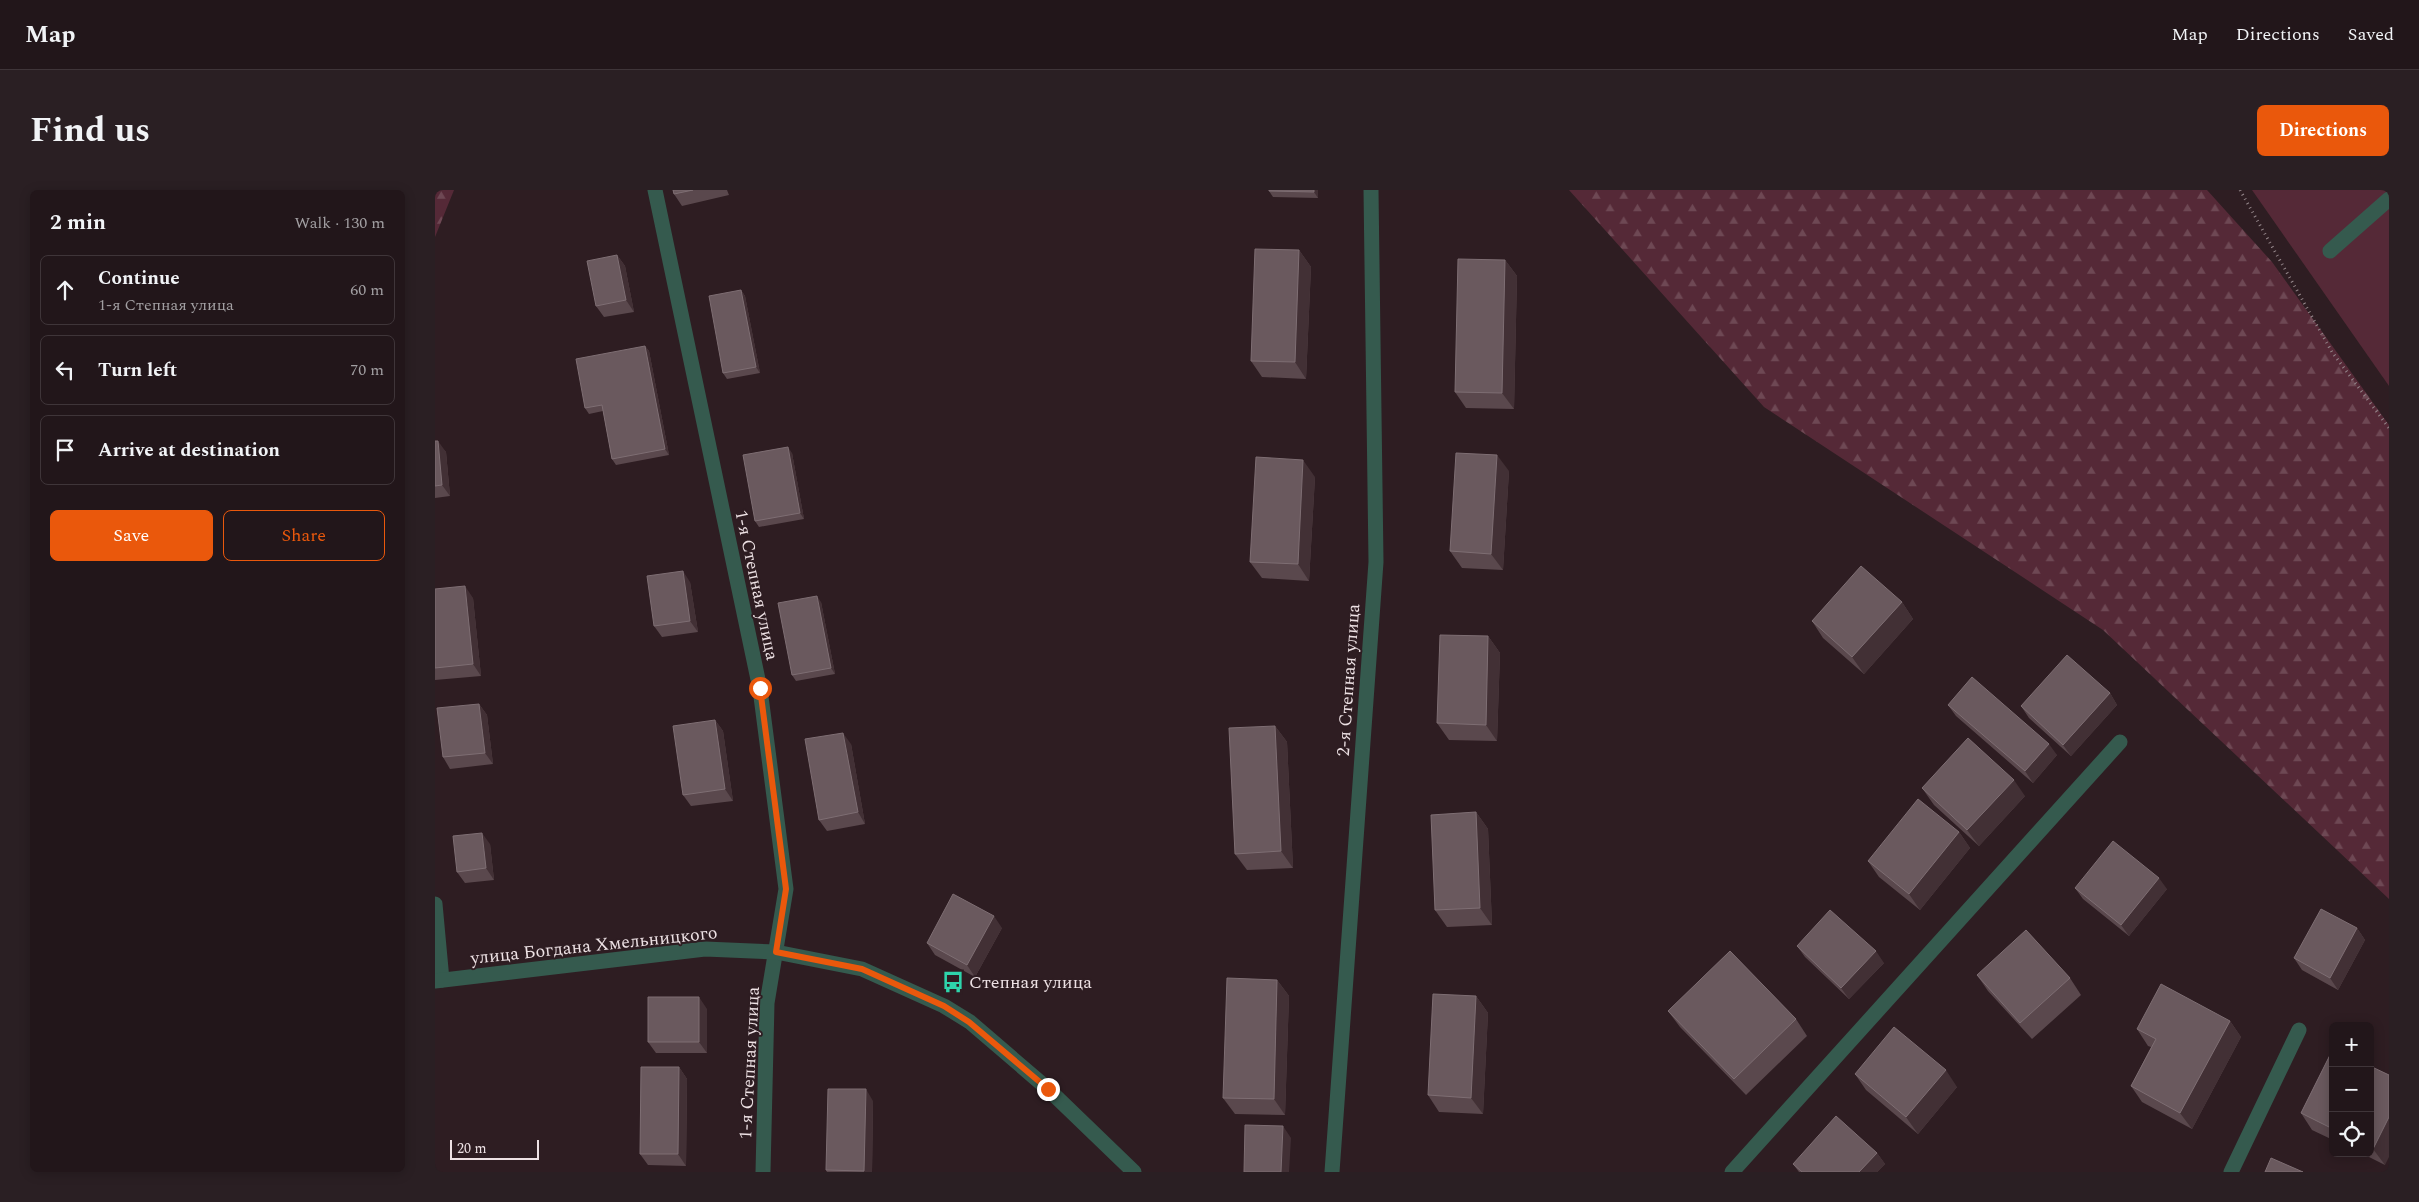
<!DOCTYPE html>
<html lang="en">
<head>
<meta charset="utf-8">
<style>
	:root { --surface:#22161a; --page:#2a1f23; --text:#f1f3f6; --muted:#a29fa2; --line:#3f3539; --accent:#ea580c }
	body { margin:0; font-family:Spectral,serif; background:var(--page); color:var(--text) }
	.controls { position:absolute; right:15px; bottom:15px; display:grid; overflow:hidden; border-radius:8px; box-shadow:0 2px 12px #0003 }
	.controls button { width:45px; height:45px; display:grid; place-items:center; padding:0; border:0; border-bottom:1px solid var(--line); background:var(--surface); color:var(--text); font:25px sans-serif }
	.scale { position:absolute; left:15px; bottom:12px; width:89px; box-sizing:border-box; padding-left:5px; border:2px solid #ede1e4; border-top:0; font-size:14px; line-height:18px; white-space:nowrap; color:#ede1e4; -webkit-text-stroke:4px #2e1d22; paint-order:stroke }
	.stop { position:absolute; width:15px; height:15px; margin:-11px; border:4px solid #ea580c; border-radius:50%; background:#fff }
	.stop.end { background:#ea580c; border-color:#fff; box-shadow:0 1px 5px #0008 }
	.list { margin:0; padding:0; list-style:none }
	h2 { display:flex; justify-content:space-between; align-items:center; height:65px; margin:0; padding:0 20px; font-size:21px }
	h2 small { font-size:16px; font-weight:400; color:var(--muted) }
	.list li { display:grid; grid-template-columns:32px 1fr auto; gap:15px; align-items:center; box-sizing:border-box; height:70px; margin:0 10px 10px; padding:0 10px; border:1px solid var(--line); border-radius:8px }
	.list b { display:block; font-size:19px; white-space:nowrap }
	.list p { margin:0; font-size:16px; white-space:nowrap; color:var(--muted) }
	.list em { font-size:16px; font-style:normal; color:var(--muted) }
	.actions { display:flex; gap:10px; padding:15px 20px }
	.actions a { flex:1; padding:11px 0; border:1px solid var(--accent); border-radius:8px; text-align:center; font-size:18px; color:var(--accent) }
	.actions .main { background:var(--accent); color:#fff }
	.icon { flex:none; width:28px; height:28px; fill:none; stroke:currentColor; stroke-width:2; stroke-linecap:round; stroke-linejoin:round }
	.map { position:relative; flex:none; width:1954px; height:982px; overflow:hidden; border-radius:8px }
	header { display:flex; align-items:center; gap:30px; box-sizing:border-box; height:70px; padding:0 25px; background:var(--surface); border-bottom:1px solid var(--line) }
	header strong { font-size:24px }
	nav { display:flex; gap:28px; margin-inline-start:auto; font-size:18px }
	.intro { display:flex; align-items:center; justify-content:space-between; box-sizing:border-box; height:120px; padding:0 30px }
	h1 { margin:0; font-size:35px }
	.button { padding:12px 22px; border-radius:8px; background:var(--accent); color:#fff; font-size:18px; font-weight:700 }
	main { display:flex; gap:30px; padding:0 30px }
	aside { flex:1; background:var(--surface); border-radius:8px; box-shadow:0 2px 12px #0003 }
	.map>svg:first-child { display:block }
</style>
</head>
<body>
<header>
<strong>Map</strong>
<nav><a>Map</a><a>Directions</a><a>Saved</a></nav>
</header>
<div class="intro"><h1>Find us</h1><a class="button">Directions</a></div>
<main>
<aside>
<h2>2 min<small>Walk · 130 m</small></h2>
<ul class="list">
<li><svg class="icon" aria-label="ahead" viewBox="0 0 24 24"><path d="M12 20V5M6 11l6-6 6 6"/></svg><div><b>Continue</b><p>1-я Степная улица</p></div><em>60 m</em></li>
<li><svg class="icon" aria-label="left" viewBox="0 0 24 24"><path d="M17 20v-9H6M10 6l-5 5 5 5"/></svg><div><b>Turn left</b></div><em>70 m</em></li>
<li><svg class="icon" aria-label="arrive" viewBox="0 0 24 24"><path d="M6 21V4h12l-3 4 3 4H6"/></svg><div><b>Arrive at destination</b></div></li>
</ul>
<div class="actions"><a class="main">Save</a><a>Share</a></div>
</aside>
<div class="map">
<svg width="1954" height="982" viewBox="0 0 1954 982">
	<defs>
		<pattern id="forest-firs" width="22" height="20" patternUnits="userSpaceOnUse" patternTransform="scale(1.25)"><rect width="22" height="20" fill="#552937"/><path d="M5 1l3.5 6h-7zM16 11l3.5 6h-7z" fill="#6e4854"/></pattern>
	</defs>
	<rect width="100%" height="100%" fill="#2e1d22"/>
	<path fill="url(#forest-firs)" d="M 0,0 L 19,0 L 0,47 Z
		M 1134,0 L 1772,0 L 1837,72 L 1954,235 L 1954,709 L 1668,440 L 1329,217 Z"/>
	<path fill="#552937" d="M 1817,0 L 1954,0 L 1954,196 Z"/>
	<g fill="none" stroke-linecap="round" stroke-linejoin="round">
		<path stroke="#94868a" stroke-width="3" stroke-dasharray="1 4" stroke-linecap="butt" d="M 1805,0 L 1897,162 L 1954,238"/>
		<path stroke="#355a4e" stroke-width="15" d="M 220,0 L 325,499 L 351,699 L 332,813 L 328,982
			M 1895,61 L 1954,9
			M 0,714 L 7,790
			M 897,982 L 941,372 L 936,0
			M 1297,982 L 1685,552
			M 1796,982 L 1864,840"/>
		<path stroke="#355a4e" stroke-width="15" d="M 0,791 L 270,759 L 341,762 L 427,779 L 509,816 L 535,832 L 613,899 L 699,982"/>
	</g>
	<path fill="#5a484d" d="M 238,0 L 292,0 L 294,5 L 247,16 L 239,4 Z
		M 834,0 L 883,0 L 883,8 L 838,7 L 834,1 Z
		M 864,60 L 876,77 L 871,189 L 827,187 L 816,171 Z
		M 182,65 L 190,76 L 199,122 L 169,127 L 161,116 Z
		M 1070,70 L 1082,86 L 1079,219 L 1031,218 L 1020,202 Z
		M 306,100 L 310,106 L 325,183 L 292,189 L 288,183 Z
		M 210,156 L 214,161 L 234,265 L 181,275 L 177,269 L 168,221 L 154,224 L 150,218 Z
		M 0,251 L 11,262 L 15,306 L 0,308 Z
		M 357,263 L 369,329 L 324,337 L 320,331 Z
		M 1074,281 L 1068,380 L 1027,378 L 1015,361 Z
		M 880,287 L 874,391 L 827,388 L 815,372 Z
		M 255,392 L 263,442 L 227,447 L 219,436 Z
		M 0,399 L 38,408 L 46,486 L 0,490 Z
		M 386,412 L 400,484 L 361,491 L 357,485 Z
		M 1467,412 L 1478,429 L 1429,484 L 1388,448 L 1377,431 Z
		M 1053,446 L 1065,463 L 1062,551 L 1014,550 L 1002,533 Z
		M 1675,503 L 1682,515 L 1636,566 L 1594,528 L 1586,516 Z
		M 44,514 L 52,525 L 58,574 L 15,579 L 8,567 Z
		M 1513,515 L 1622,565 L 1598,593 L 1521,526 Z
		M 280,530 L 288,541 L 298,611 L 256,616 L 248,605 Z
		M 840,536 L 852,552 L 858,678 L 812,680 L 800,664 Z
		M 416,554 L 430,634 L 392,641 L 384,630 Z
		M 1487,598 L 1590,606 L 1544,656 L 1499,615 Z
		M 1041,622 L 1053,639 L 1057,735 L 1012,737 L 1000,720 Z
		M 1524,642 L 1535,658 L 1485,720 L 1444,687 L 1433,671 Z
		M 55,654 L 59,690 L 30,693 L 22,682 Z
		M 1640,698 L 1732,699 L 1694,746 L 1648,709 Z
		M 567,738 L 540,787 L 500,765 L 492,753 Z
		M 1922,738 L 1930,750 L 1903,800 L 1867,780 L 1859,768 Z
		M 1362,756 L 1449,773 L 1414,809 L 1370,767 Z
		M 1542,785 L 1635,788 L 1646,805 L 1597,849 L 1553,801 Z
		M 842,790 L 854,806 L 850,925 L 800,924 L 788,908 Z
		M 1041,806 L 1053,823 L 1048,924 L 1004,922 L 993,905 Z
		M 272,819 L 272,863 L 221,863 L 213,852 Z
		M 1233,821 L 1361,829 L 1372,846 L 1311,905 L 1245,837 Z
		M 1795,831 L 1806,847 L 1757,939 L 1707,912 L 1696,896 L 1716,857 L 1713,856 L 1702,839 Z
		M 1898,859 L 1898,950 L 1877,940 L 1866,923 Z
		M 1935,876 L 1950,975 L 1926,963 L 1935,963 Z
		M 244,877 L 252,889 L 251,976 L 213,975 L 205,964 Z
		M 1420,884 L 1522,897 L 1483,944 L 1431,900 Z
		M 438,911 L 437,982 L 392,982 L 391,980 Z
		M 1442,963 L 1450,974 L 1442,982 L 1364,982 L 1358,974 Z"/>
	<path fill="#423035" d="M 879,0 L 883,0 L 883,8 L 879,2 Z
		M 864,60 L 876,77 L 871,189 L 860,172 Z
		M 182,65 L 190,76 L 199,122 L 191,110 Z
		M 1070,70 L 1082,86 L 1079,219 L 1067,203 Z
		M 306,100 L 310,106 L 325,183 L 321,177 Z
		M 210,156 L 214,161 L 234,265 L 230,259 Z
		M 3,251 L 11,262 L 15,306 L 7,295 Z
		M 353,257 L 357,263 L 369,329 L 365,323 Z
		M 1062,265 L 1074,281 L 1068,380 L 1056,364 Z
		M 868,270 L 880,287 L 874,391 L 863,374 Z
		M 248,381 L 255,392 L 263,442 L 255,431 Z
		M 30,396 L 38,408 L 46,486 L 38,474 Z
		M 382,406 L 386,412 L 400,484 L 396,478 Z
		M 1467,412 L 1478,429 L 1429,484 L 1417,467 Z
		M 1053,446 L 1065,463 L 1062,551 L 1051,535 Z
		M 1675,503 L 1682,515 L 1636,566 L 1628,555 Z
		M 44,514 L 52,525 L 58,574 L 50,563 Z
		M 280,530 L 288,541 L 298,611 L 290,599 Z
		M 840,536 L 852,552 L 858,678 L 846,661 Z
		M 408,543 L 416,554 L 430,634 L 423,622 Z
		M 1614,554 L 1622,565 L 1598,593 L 1590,581 Z
		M 1579,590 L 1590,606 L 1544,656 L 1532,640 Z
		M 1041,622 L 1053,639 L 1057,735 L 1045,718 Z
		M 1524,642 L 1535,658 L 1485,720 L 1474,704 Z
		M 47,643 L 55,654 L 59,690 L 51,678 Z
		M 1724,688 L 1732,699 L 1694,746 L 1686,735 Z
		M 559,726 L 567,738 L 540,787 L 532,775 Z
		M 1922,738 L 1930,750 L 1903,800 L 1895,788 Z
		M 1441,761 L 1449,773 L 1414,809 L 1406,798 Z
		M 842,790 L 854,806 L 850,925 L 839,909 Z
		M 1041,806 L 1053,823 L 1048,924 L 1036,908 Z
		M 264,807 L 272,819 L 272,863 L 264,852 Z
		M 1795,831 L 1806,847 L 1757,939 L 1745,923 Z
		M 244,877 L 252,889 L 251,976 L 243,964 Z
		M 1511,880 L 1522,897 L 1483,944 L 1471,927 Z
		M 431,899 L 438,911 L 437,982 L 429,982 L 429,981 Z
		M 1954,927 L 1954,967 L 1950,975 L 1938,959 Z
		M 848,936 L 856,948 L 854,982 L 846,982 Z
		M 1442,963 L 1450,974 L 1442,982 L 1424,982 Z"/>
	<path fill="#6a595e" stroke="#7e6e73" d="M 238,0 L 258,0 L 239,4 Z
		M 834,0 L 879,0 L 879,2 L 834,1 Z
		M 820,59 L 864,60 L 860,172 L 816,171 Z
		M 182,65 L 191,110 L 161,116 L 152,71 Z
		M 1023,69 L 1070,70 L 1067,203 L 1020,202 Z
		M 306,100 L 321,177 L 288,183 L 274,106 Z
		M 210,156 L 230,259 L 177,269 L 167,215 L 150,218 L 141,169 Z
		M 0,251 L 3,251 L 7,295 L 0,296 Z
		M 353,257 L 365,323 L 320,331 L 308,265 Z
		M 1021,263 L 1062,265 L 1056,364 L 1015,361 Z
		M 821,267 L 868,270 L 863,374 L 815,372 Z
		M 1426,376 L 1467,412 L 1417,467 L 1377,431 Z
		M 248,381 L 255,431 L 219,436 L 212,386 Z
		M 30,396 L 38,474 L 0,478 L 0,399 Z
		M 382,406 L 396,478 L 357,485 L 343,413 Z
		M 1005,445 L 1053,446 L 1051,535 L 1002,533 Z
		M 1632,465 L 1675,503 L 1628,555 L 1586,516 Z
		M 1537,487 L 1614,554 L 1590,581 L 1513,515 Z
		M 44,514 L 50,563 L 8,567 L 2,518 Z
		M 280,530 L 290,599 L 248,605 L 238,536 Z
		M 840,536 L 846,661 L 800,664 L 794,538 Z
		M 408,543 L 423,622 L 384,630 L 370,549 Z
		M 1533,548 L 1579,590 L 1532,640 L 1487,598 Z
		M 1483,609 L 1524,642 L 1474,704 L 1433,671 Z
		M 1041,622 L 1045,718 L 1000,720 L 996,625 Z
		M 47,643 L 51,678 L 22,682 L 18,646 Z
		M 1678,651 L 1724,688 L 1686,735 L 1640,698 Z
		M 518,704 L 559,726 L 532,775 L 492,753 Z
		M 1886,719 L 1922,738 L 1895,788 L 1859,768 Z
		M 1395,720 L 1441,761 L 1406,798 L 1362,756 Z
		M 1591,740 L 1635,788 L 1585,833 L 1542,785 Z
		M 1295,761 L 1361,829 L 1299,889 L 1233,821 Z
		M 792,788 L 842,790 L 839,909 L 788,908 Z
		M 1726,794 L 1795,831 L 1745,923 L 1696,896 L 1721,849 L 1702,839 Z
		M 998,804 L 1041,806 L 1036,908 L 993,905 Z
		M 213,807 L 264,807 L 264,852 L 213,852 Z
		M 1459,837 L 1511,880 L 1471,927 L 1420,884 Z
		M 1898,859 L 1898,939 L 1866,923 Z
		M 1935,876 L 1954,885 L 1954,927 L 1938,959 L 1935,957 Z
		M 206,877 L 244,877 L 243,964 L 205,964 Z
		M 393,899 L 431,899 L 429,981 L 391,980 Z
		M 1401,926 L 1442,963 L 1424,982 L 1367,982 L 1358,974 Z
		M 810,935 L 848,936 L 846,982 L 809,982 Z
		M 1836,968 L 1868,982 L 1830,982 Z"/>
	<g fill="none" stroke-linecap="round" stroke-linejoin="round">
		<path stroke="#ea580c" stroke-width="6" d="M 325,498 L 351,699 L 341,762 L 427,779 L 509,816 L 534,832 L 613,899"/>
	</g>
	<defs>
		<g id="bus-bare" transform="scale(1.725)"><path d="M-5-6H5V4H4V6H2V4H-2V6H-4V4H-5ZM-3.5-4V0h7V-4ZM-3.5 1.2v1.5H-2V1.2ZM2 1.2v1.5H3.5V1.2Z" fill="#2ed4ab" stroke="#2e1d22" stroke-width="2.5" paint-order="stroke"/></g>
	</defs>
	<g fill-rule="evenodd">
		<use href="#bus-bare" x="518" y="792"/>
	</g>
	<g text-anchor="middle" stroke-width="4" stroke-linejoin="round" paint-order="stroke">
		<g font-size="18" fill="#ede1e4" stroke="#2e1d22">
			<text transform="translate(322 395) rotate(78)" y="6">1-я Степная улица</text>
			<text transform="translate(913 490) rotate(-86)" y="6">2-я Степная улица</text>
			<text transform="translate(159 755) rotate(-6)" y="6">улица Богдана Хмельницкого</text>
			<text transform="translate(314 873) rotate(-87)" y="6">1-я Степная улица</text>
		</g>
		<g font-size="18" fill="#ede1e4" stroke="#2e1d22" text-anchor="start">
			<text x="534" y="798">Степная улица</text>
		</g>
	</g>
</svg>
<div class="controls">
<button>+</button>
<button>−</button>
<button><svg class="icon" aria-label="locate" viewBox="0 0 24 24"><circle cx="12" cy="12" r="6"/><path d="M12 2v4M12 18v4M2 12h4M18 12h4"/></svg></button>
</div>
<div class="scale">20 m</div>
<div class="stop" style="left:325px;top:498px"></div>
<div class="stop end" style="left:613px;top:899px"></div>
</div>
</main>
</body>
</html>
